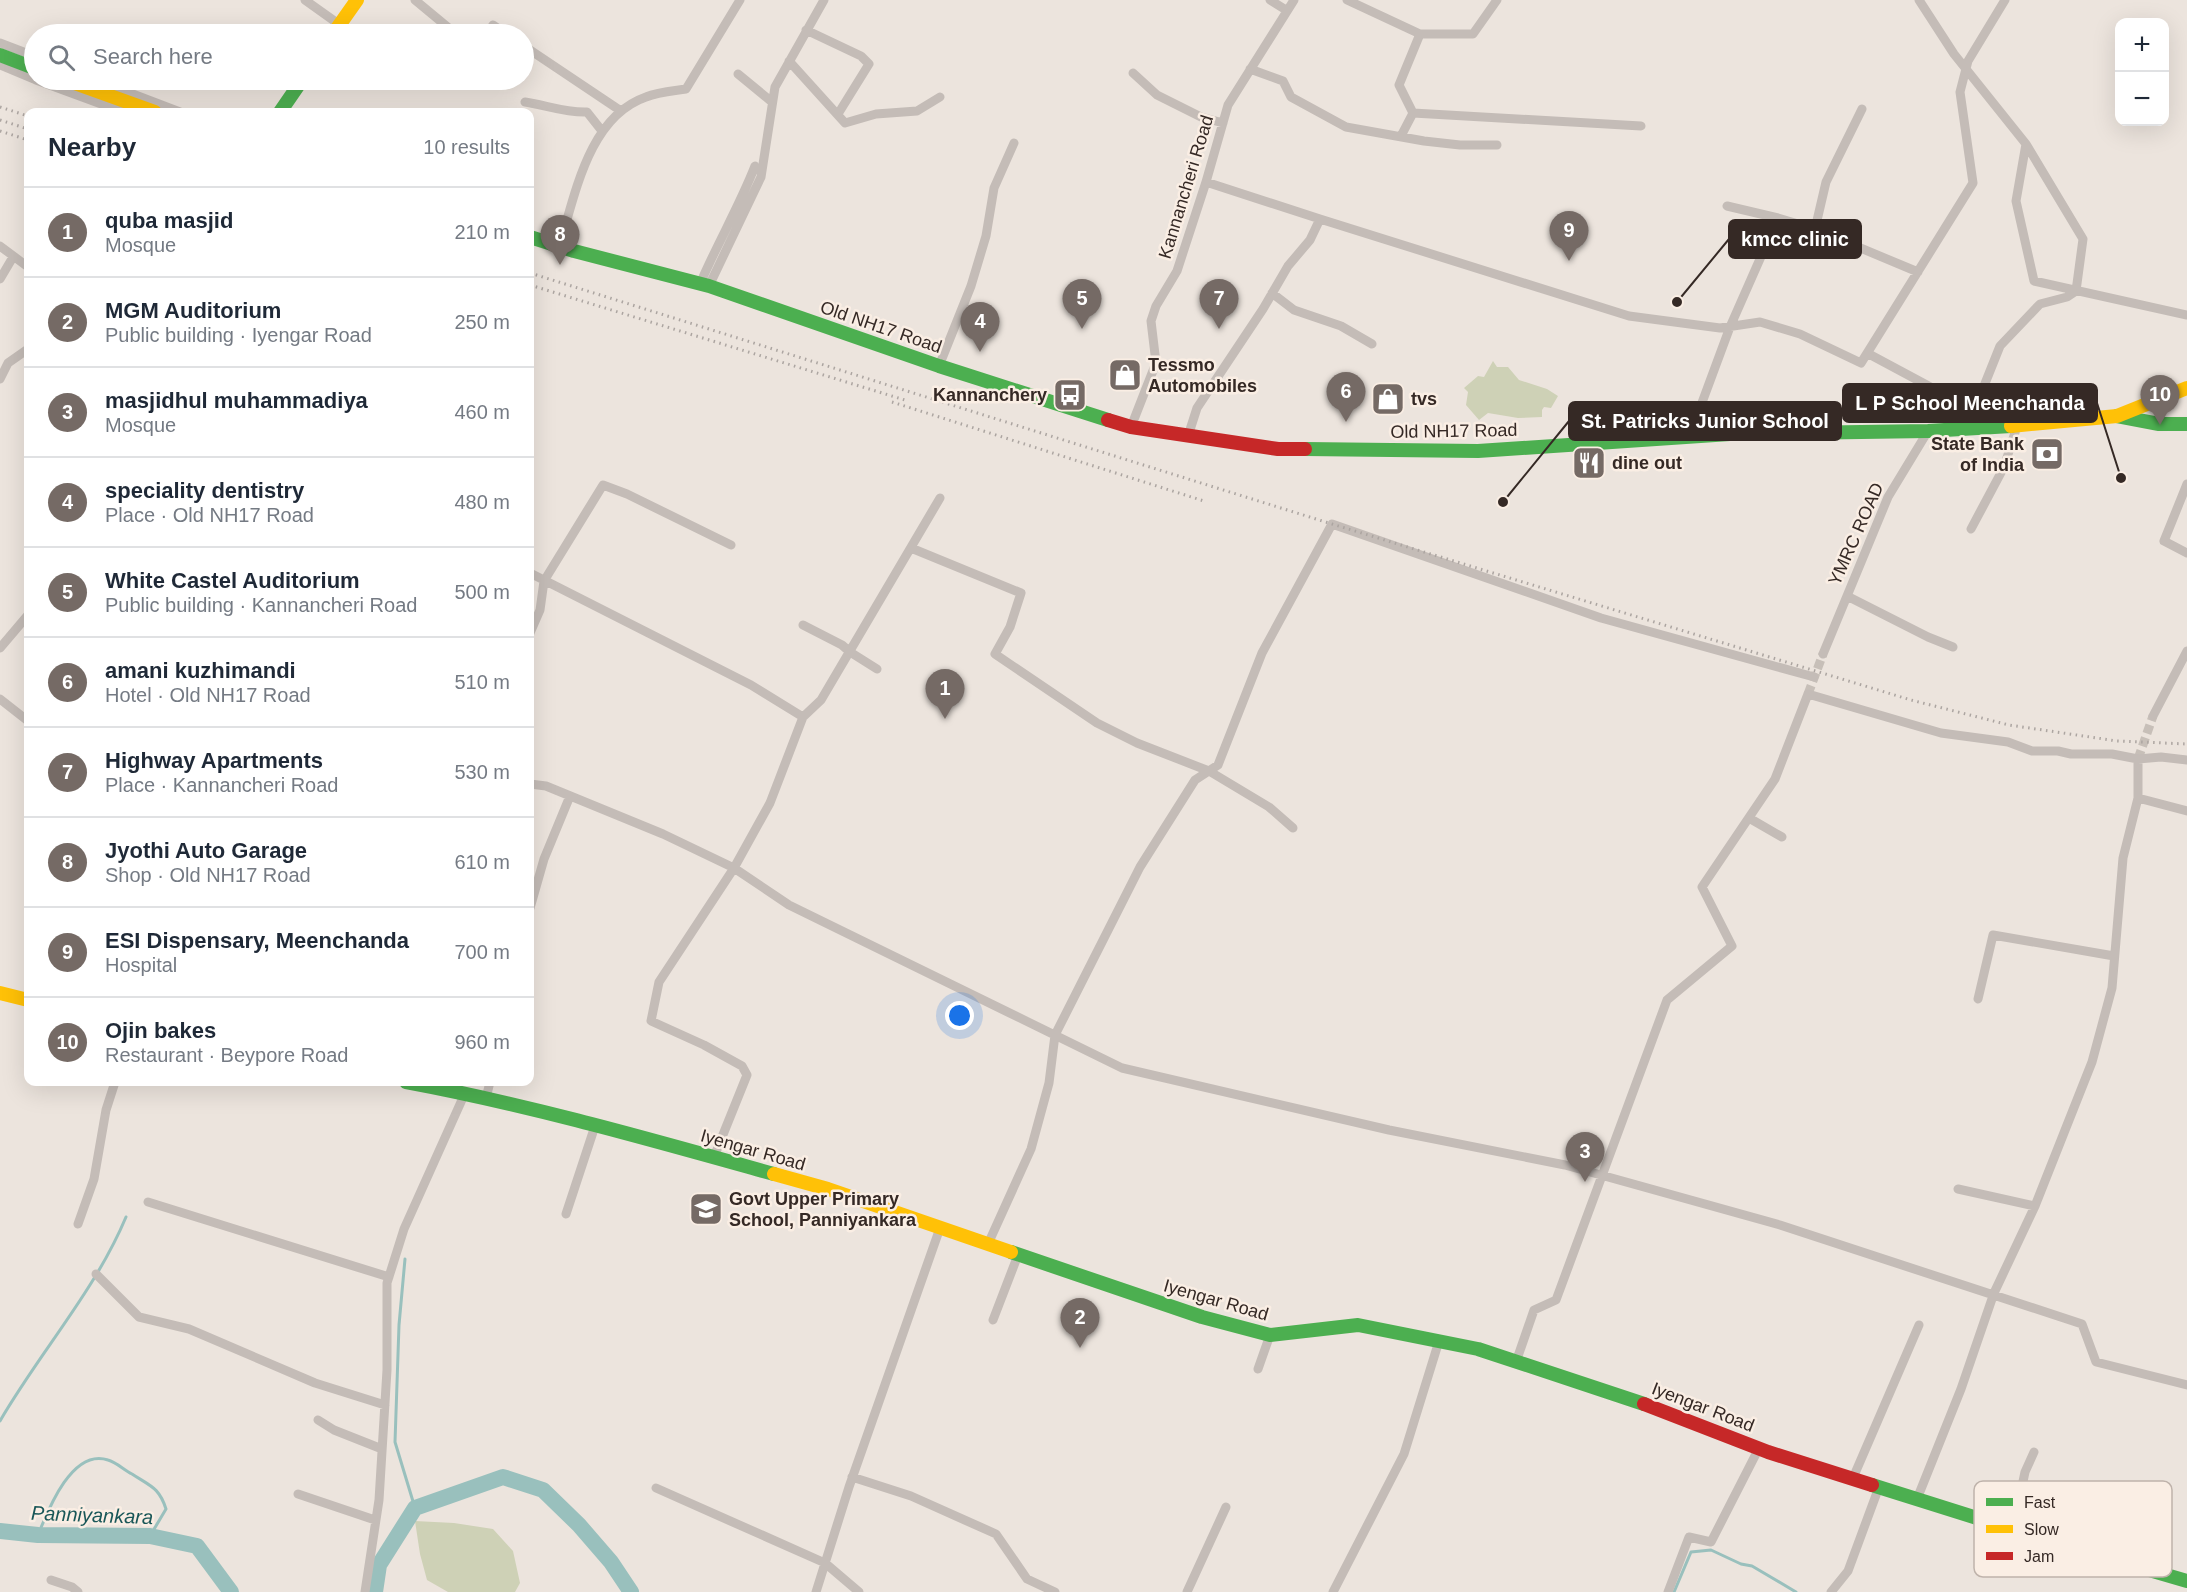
<!DOCTYPE html>
<html lang="en">
<head>
<meta charset="utf-8">
<style>
	:root { --surface:#fff; --page:#f2f2f3; --text:#1f2937; --muted:#747a83; --line:#e0e1e3; --accent:#756a65 }
	body { margin:0; font-family:Helvetica,sans-serif; background:var(--page); color:var(--text) }
	.controls { position:absolute; right:18px; top:18px; display:grid; overflow:hidden; border-radius:12px; box-shadow:0 6px 24px #0002 }
	.controls button { width:54px; height:54px; display:grid; place-items:center; padding:0; border:0; border-bottom:2px solid var(--line); background:var(--surface); color:var(--text); font:30px sans-serif }
	.you { position:absolute; left:960px; top:1016px; width:21px; height:21px; margin:-15px; border:4px solid #fff; border-radius:50%; background:#1a73e8; box-shadow:0 0 0 9px #1a73e833 }
	.badge { display:grid; place-items:center; width:39px; height:39px; border-radius:50%; background:var(--accent); color:#fff; font-size:20px; font-weight:700 }
	.pin { position:absolute; translate:-50% -50px; filter:drop-shadow(0 2px 3px #0008) }
	.pin::after { content:''; position:absolute; top:32px; width:21px; height:18px; background:inherit; clip-path:polygon(0 0,100% 0,50% 100%) }
	.list { margin:0; padding:0; list-style:none }
	h2 { display:flex; justify-content:space-between; align-items:center; height:78px; margin:0; padding:0 24px; font-size:26px }
	h2 small { font-size:20px; font-weight:400; color:var(--muted) }
	.list li { display:grid; grid-template-columns:39px 1fr auto; gap:18px; align-items:center; box-sizing:border-box; height:90px; padding:0 24px; border-top:2px solid var(--line) }
	.list b { display:block; font-size:22px; white-space:nowrap }
	.list p { margin:0; font-size:20px; white-space:nowrap; color:var(--muted) }
	.list em { font-size:20px; font-style:normal; color:var(--muted) }
	.icon { flex:none; width:33px; height:33px; fill:none; stroke:currentColor; stroke-width:2; stroke-linecap:round; stroke-linejoin:round }
	.map { position:relative; flex:none; width:2187px; height:1592px; overflow:hidden }
	.search { position:absolute; background:var(--surface); box-shadow:0 6px 24px #0002; left:24px; top:24px; width:510px; height:66px; display:flex; align-items:center; gap:15px; box-sizing:border-box; padding:0 21px; border-radius:33px; color:var(--muted); font-size:22px }
	.panel { position:absolute; background:var(--surface); box-shadow:0 6px 24px #0002; left:24px; top:108px; width:510px; height:978px; border-radius:12px }
	.map>svg:first-child { display:block }
</style>
</head>
<body>
<div class="map">
<svg width="2187" height="1592" viewBox="0 0 2187 1592">
	<rect width="100%" height="100%" fill="#ece4dd"/>
	<path fill="#ced1b6" d="M 1493,361 L 1497,367 L 1508,367 L 1519,380 L 1547,389 L 1558,396 L 1551,408 L 1544,407 L 1542,410 L 1542,417 L 1518,418 L 1488,413 L 1479,420 L 1466,405 L 1468,392 L 1464,388 L 1478,376 L 1484,377 Z
		M 415,1521 L 454,1523 L 493,1529 L 513,1551 L 520,1583 L 515,1592 L 448,1592 L 427,1580 L 420,1554 Z"/>
	<g fill="none" stroke-linecap="round" stroke-linejoin="round">
		<path stroke="#99c0bd" stroke-width="3" d="M 405,1259 L 399,1325 L 395,1442 L 415,1508
			M 0,1421 C 40,1352 95,1291 126,1217
			M 38,1535 C 48,1510 72,1448 108,1460 C 116,1462 124,1470 132,1474 C 150,1486 159,1487 166,1509 L 150,1536
			M 1674,1592 L 1691,1552 L 1711,1550 L 1741,1564 L 1752,1566 L 1796,1592"/>
		<path stroke="#99c0bd" stroke-width="16" d="M 0,1531 L 38,1535 L 150,1536 L 197,1546 L 231,1592
			M 375,1592 L 379,1565 L 415,1508 L 503,1477 L 543,1490 L 579,1525 L 611,1562 L 631,1592"/>
		<path stroke="#c7bfb8" stroke-width="9" stroke-dasharray="9 4.5" stroke-linecap="butt" d="M 1808,694 L 1823,654
			M 2138,759 L 2153,716"/>
		<path stroke="#c4bcb7" stroke-width="9" d="M 305,0 L 340,25
			M 415,0 L 456,34
			M 1270,0 L 1286,10
			M 1347,0 L 1420,34
			M 1919,0 L 1954,54 L 2026,144 L 2016,201 L 2034,281 L 2187,315
			M 806,30 L 861,56 L 869,64 L 838,114
			M 487,34 L 493,25 L 506,34
			M 0,43 L 34,56
			M 524,46 L 621,111
			M 789,61 L 845,123 L 876,114 L 917,111 L 940,97
			M 0,65 L 34,79
			M 1250,69 L 1283,81 L 1291,97 L 1346,127 L 1424,141 L 1460,145 L 1497,145
			M 1133,73 L 1157,95 L 1201,117 L 1223,123
			M 738,74 L 772,102
			M 36,80 L 123,112
			M 96,80 L 180,112
			M 525,102 C 546,105 566,113 587,112 L 602,131
			M 1413,113 L 1399,85 L 1420,34 L 1473,34 L 1497,0
			M 1401,136 L 1413,113 L 1641,126
			M 1206,182 L 1320,219 L 1629,316 L 1720,328 L 1760,322 L 1800,334 L 1861,363 L 1973,183 L 1960,92 L 1968,61 L 2005,0
			M 1727,206 L 1778,218 L 1815,229 L 1918,272
			M 1815,229 L 1826,182 L 1862,109
			M 0,246 L 28,267
			M 559,247 C 575,196 588,117 646,97 C 658,92 673,91 686,89 L 740,0
			M 0,279 L 13,257
			M 700,284 C 717,244 739,207 755,166
			M 709,286 L 761,177 L 775,87 L 824,0
			M 1272,293 L 1294,310 L 1341,326 L 1372,344
			M 1867,353 L 1951,398 L 1947,430
			M 939,366 L 971,286 L 986,236 L 994,188 L 1014,143
			M 0,379 L 8,363 L 28,349
			M 1131,427 L 1156,363 L 1151,321 L 1156,306 L 1177,271 L 1206,182 L 1228,105 L 1294,0
			M 1969,429 L 1972,416 L 2000,346 L 2040,304 L 2067,297 L 2076,291 L 2083,239 L 2026,144
			M 1188,436 L 1197,408 L 1263,309 L 1288,266 L 1310,240 L 1320,219
			M 1698,436 L 1700,408 L 1730,327 L 1778,218
			M 2187,484 L 2164,541 L 2187,553
			M 1971,529 L 2004,467 L 2017,426
			M 911,548 L 1021,593 L 1010,627 L 995,654 L 1097,723 L 1137,743 L 1209,771 L 1269,807 L 1293,828
			M 530,573 L 751,685 L 803,717
			M 1847,596 L 1928,637 L 1953,647
			M 803,625 L 842,645 L 850,652 L 877,669
			M 530,633 L 540,610 L 544,581 L 603,485 L 627,494 L 731,545
			M 0,648 L 28,615
			M 1823,654 L 1888,497 L 1928,431
			M 0,699 L 28,721
			M 2153,716 L 2187,651
			M 530,784 L 546,786 L 663,834 L 734,868 L 789,905 L 1122,1068 L 1389,1130 L 1565,1165 L 1780,1225 L 2082,1324 L 2096,1362 L 2187,1385
			M 2138,798 L 2187,811
			M 1749,818 L 1782,837
			M 530,908 L 544,859 L 570,796
			M 1978,999 L 1993,935 L 2114,956
			M 486,1098 L 490,1082
			M 714,1157 L 747,1075 L 742,1066 L 704,1045 L 651,1021 L 659,982 L 734,868 L 770,803 L 803,717 L 821,700 L 940,498
			M 1958,1189 L 2035,1206
			M 148,1202 L 389,1277
			M 566,1214 L 595,1126
			M 78,1224 L 94,1179 L 106,1110 L 115,1082
			M 988,1244 L 1031,1149 L 1049,1083 L 1055,1035 L 1140,867 L 1195,780 L 1218,765 L 1262,653 L 1332,524 L 1601,618 L 1814,677
			M 96,1274 L 139,1317 L 189,1329 L 315,1383 L 385,1405
			M 993,1320 L 1018,1255
			M 1516,1362 L 1534,1310 L 1556,1300 L 1667,1000 L 1732,946 L 1702,887 L 1775,779 L 1808,694 L 1941,733 L 2008,742 L 2032,751 L 2058,751 L 2071,754 L 2112,754 L 2138,759 L 2161,757 L 2187,760
			M 1258,1369 L 1270,1335
			M 318,1420 L 334,1430 L 382,1449
			M 852,1477 L 911,1496 L 996,1534 L 1027,1579 L 1055,1592
			M 1853,1478 L 1919,1325
			M 656,1488 L 825,1563 L 859,1592
			M 298,1494 L 375,1520
			M 1917,1499 L 1961,1389 L 1994,1293 L 2035,1206 L 2092,1062 L 2112,988 L 2123,858 L 2138,798 L 2138,759
			M 2009,1528 L 2013,1508 L 2021,1491 L 2025,1472 L 2034,1452
			M 51,1580 L 72,1587 L 78,1592
			M 365,1592 L 379,1500 L 387,1370 L 387,1283 L 404,1229 L 465,1093
			M 816,1592 L 849,1487 L 940,1228
			M 1187,1592 L 1226,1507
			M 1333,1592 L 1404,1454 L 1439,1341
			M 1668,1592 L 1689,1537 L 1711,1542 L 1759,1448
			M 1831,1592 L 1848,1571 L 1879,1487"/>
		<path stroke="#4caf50" stroke-width="14" d="M 0,55 L 34,68
			M 280,112 L 302,80
			M 530,237 L 574,251 L 709,286 L 939,366 L 1108,420
			M 2117,416 L 2159,424 L 2187,424
			M 1305,449 L 1478,451 L 1730,434 L 1928,431 L 2011,426
			M 406,1082 C 530,1105 652,1140 774,1174
			M 1011,1252 L 1202,1317 L 1270,1335 L 1358,1325 L 1478,1349 L 1644,1404
			M 1872,1485 L 2050,1541 L 2187,1581"/>
		<path stroke="#ffc107" stroke-width="14" d="M 333,34 L 357,0
			M 66,80 L 155,112
			M 2011,426 L 2117,416 L 2187,388
			M 0,993 L 28,1000
			M 774,1174 L 828,1189 L 1011,1252"/>
		<path stroke="#c62828" stroke-width="14" d="M 1108,420 L 1131,427 L 1278,449 L 1305,449
			M 1644,1404 L 1768,1452 L 1872,1485"/>
		<path stroke="#aca5a1" stroke-width="3" stroke-dasharray="1.5 4.5" stroke-linecap="butt" d="M 0,107 L 28,116
			M 0,120 L 28,129
			M 0,131 L 28,140
			M 530,273 L 1332,524 L 1911,700 L 2009,725 L 2117,741 L 2187,744
			M 530,285 L 905,400
			M 892,402 L 1204,501"/>
	</g>
	<defs>
		<g id="shop-square" transform="scale(1.725)"><rect x="-9" y="-9" width="18" height="18" rx="4" fill="#756a65" stroke="#faeee4"/><path d="M-5-2.5h2.3a2.7 3.5 0 0 1 5.4 0H5L5.5 6h-11ZM-1.5-2.5h3a1.5 2.3 0 0 0-3 0Z" fill="#fff"/></g>
		<g id="bus-square" transform="scale(1.725)"><rect x="-9" y="-9" width="18" height="18" rx="4" fill="#756a65" stroke="#faeee4"/><path d="M-5-6H5V4H4V6H2V4H-2V6H-4V4H-5ZM-3.5-4V0h7V-4ZM-3.5 1.2v1.5H-2V1.2ZM2 1.2v1.5H3.5V1.2Z" fill="#fff"/></g>
		<g id="bank-square" transform="scale(1.725)"><rect x="-9" y="-9" width="18" height="18" rx="4" fill="#756a65" stroke="#faeee4"/><path d="M-6-4H6V4H-6ZM0-2.3a2.3 2.3 0 1 0 0 4.6a2.3 2.3 0 1 0 0-4.6Z" fill="#fff"/></g>
		<g id="restaurant-square" transform="scale(1.725)"><rect x="-9" y="-9" width="18" height="18" rx="4" fill="#756a65" stroke="#faeee4"/><path d="M-5-6h1v4h1v-4h1v4h1v-4h1v5L-1.5 .5V6h-2V.5L-5-1ZM5-6V6H3V1.5H1.5Q1.5-4 5-6Z" fill="#fff"/></g>
		<g id="school-square" transform="scale(1.725)"><rect x="-9" y="-9" width="18" height="18" rx="4" fill="#756a65" stroke="#faeee4"/><path d="M0-5L7-2L0 1L-7-2ZM-4 1L0 2.5L4 1V4Q0 6-4 4Z" fill="#fff"/></g>
	</defs>
	<g fill-rule="evenodd">
		<use href="#shop-square" x="1125" y="375"/>
		<use href="#bus-square" x="1070" y="395"/>
		<use href="#shop-square" x="1388" y="399"/>
		<use href="#bank-square" x="2047" y="454"/>
		<use href="#restaurant-square" x="1589" y="463"/>
		<use href="#school-square" x="706" y="1209"/>
	</g>
	<g text-anchor="middle" stroke-width="5" stroke-linejoin="round" paint-order="stroke">
		<g font-size="18" fill="#352925" stroke="#faeee4">
			<text transform="translate(1186 187) rotate(-73)" y="6">Kannancheri Road</text>
			<text transform="translate(881 327) rotate(19)" y="6">Old NH17 Road</text>
			<text transform="translate(1454 431) rotate(-1)" y="6">Old NH17 Road</text>
			<text transform="translate(1856 534) rotate(-66)" y="6">YMRC ROAD</text>
			<text transform="translate(753 1150) rotate(16)" y="6">Iyengar Road</text>
			<text transform="translate(1216 1300) rotate(16)" y="6">Iyengar Road</text>
			<text transform="translate(1703 1407) rotate(21)" y="6">Iyengar Road</text>
		</g>
		<g font-size="18" font-weight="bold" fill="#352925" stroke="#faeee4" text-anchor="start">
			<text x="1148" y="371">Tessmo<tspan x="1148" dy="21">Automobiles</tspan></text>
			<text x="1047" y="401" text-anchor="end">Kannanchery</text>
			<text x="1411" y="405">tvs</text>
			<text x="2024" y="450" text-anchor="end">State Bank<tspan x="2024" dy="21">of India</tspan></text>
			<text x="1612" y="469">dine out</text>
			<text x="729" y="1205">Govt Upper Primary<tspan x="729" dy="21">School, Panniyankara</tspan></text>
		</g>
		<g font-size="20" font-style="italic" fill="#1a5758" stroke="#faeee4">
			<text transform="translate(92 1515) rotate(2)" y="7">Panniyankara</text>
		</g>
	</g>
	<rect x="1974" y="1481" width="198" height="96" rx="9" fill="#faeee4" stroke="#bfb3ab" stroke-width="1.5"/>
	<rect x="1986" y="1498" width="27" height="8" fill="#4caf50"/>
	<rect x="1986" y="1525" width="27" height="8" fill="#ffc107"/>
	<rect x="1986" y="1552" width="27" height="8" fill="#c62828"/>
	<g font-size="16" fill="#352925">
		<text x="2024" y="1508">Fast</text>
		<text x="2024" y="1535">Slow</text>
		<text x="2024" y="1562">Jam</text>
	</g>
	<path fill="none" stroke="#352925" stroke-width="2" d="M1677 302L1729 239M2121 478L2097 403M1503 502L1569 421"/>
	<g fill="#352925" stroke="#faeee4" stroke-width="2">
		<circle cx="1677" cy="302" r="6"/>
		<circle cx="2121" cy="478" r="6"/>
		<circle cx="1503" cy="502" r="6"/>
	</g>
	<g fill="#352925" stroke="#352925" stroke-width="2">
		<rect x="1729" y="220" width="132" height="38" rx="6"/>
		<rect x="1843" y="384" width="254" height="38" rx="6"/>
		<rect x="1569" y="402" width="272" height="38" rx="6"/>
	</g>
	<g font-size="20" text-anchor="middle" font-weight="bold" fill="#fff">
		<text x="1795" y="246">kmcc clinic</text>
		<text x="1970" y="410">L P School Meenchanda</text>
		<text x="1705" y="428">St. Patricks Junior School</text>
	</g>
</svg>
<div class="controls">
<button>+</button>
<button>−</button>
</div>
<div class="you"></div>
<div class="pin badge" style="left:945px;top:719px">1</div>
<div class="pin badge" style="left:1080px;top:1348px">2</div>
<div class="pin badge" style="left:1585px;top:1182px">3</div>
<div class="pin badge" style="left:980px;top:352px">4</div>
<div class="pin badge" style="left:1082px;top:329px">5</div>
<div class="pin badge" style="left:1346px;top:422px">6</div>
<div class="pin badge" style="left:1219px;top:329px">7</div>
<div class="pin badge" style="left:560px;top:265px">8</div>
<div class="pin badge" style="left:1569px;top:261px">9</div>
<div class="pin badge" style="left:2160px;top:425px">10</div>
<div class="search"><svg class="icon" aria-label="search" viewBox="0 0 24 24"><circle cx="10" cy="10" r="6"/><path d="M15 15l6 6"/></svg>Search here</div>
<section class="panel">
<h2>Nearby<small>10 results</small></h2>
<ul class="list">
<li><span class="badge">1</span><div><b>quba masjid</b><p>Mosque</p></div><em>210 m</em></li>
<li><span class="badge">2</span><div><b>MGM Auditorium</b><p>Public building · Iyengar Road</p></div><em>250 m</em></li>
<li><span class="badge">3</span><div><b>masjidhul muhammadiya</b><p>Mosque</p></div><em>460 m</em></li>
<li><span class="badge">4</span><div><b>speciality dentistry</b><p>Place · Old NH17 Road</p></div><em>480 m</em></li>
<li><span class="badge">5</span><div><b>White Castel Auditorium</b><p>Public building · Kannancheri Road</p></div><em>500 m</em></li>
<li><span class="badge">6</span><div><b>amani kuzhimandi</b><p>Hotel · Old NH17 Road</p></div><em>510 m</em></li>
<li><span class="badge">7</span><div><b>Highway Apartments</b><p>Place · Kannancheri Road</p></div><em>530 m</em></li>
<li><span class="badge">8</span><div><b>Jyothi Auto Garage</b><p>Shop · Old NH17 Road</p></div><em>610 m</em></li>
<li><span class="badge">9</span><div><b>ESI Dispensary, Meenchanda</b><p>Hospital</p></div><em>700 m</em></li>
<li><span class="badge">10</span><div><b>Ojin bakes</b><p>Restaurant · Beypore Road</p></div><em>960 m</em></li>
</ul>
</section>
</div>
</body>
</html>
